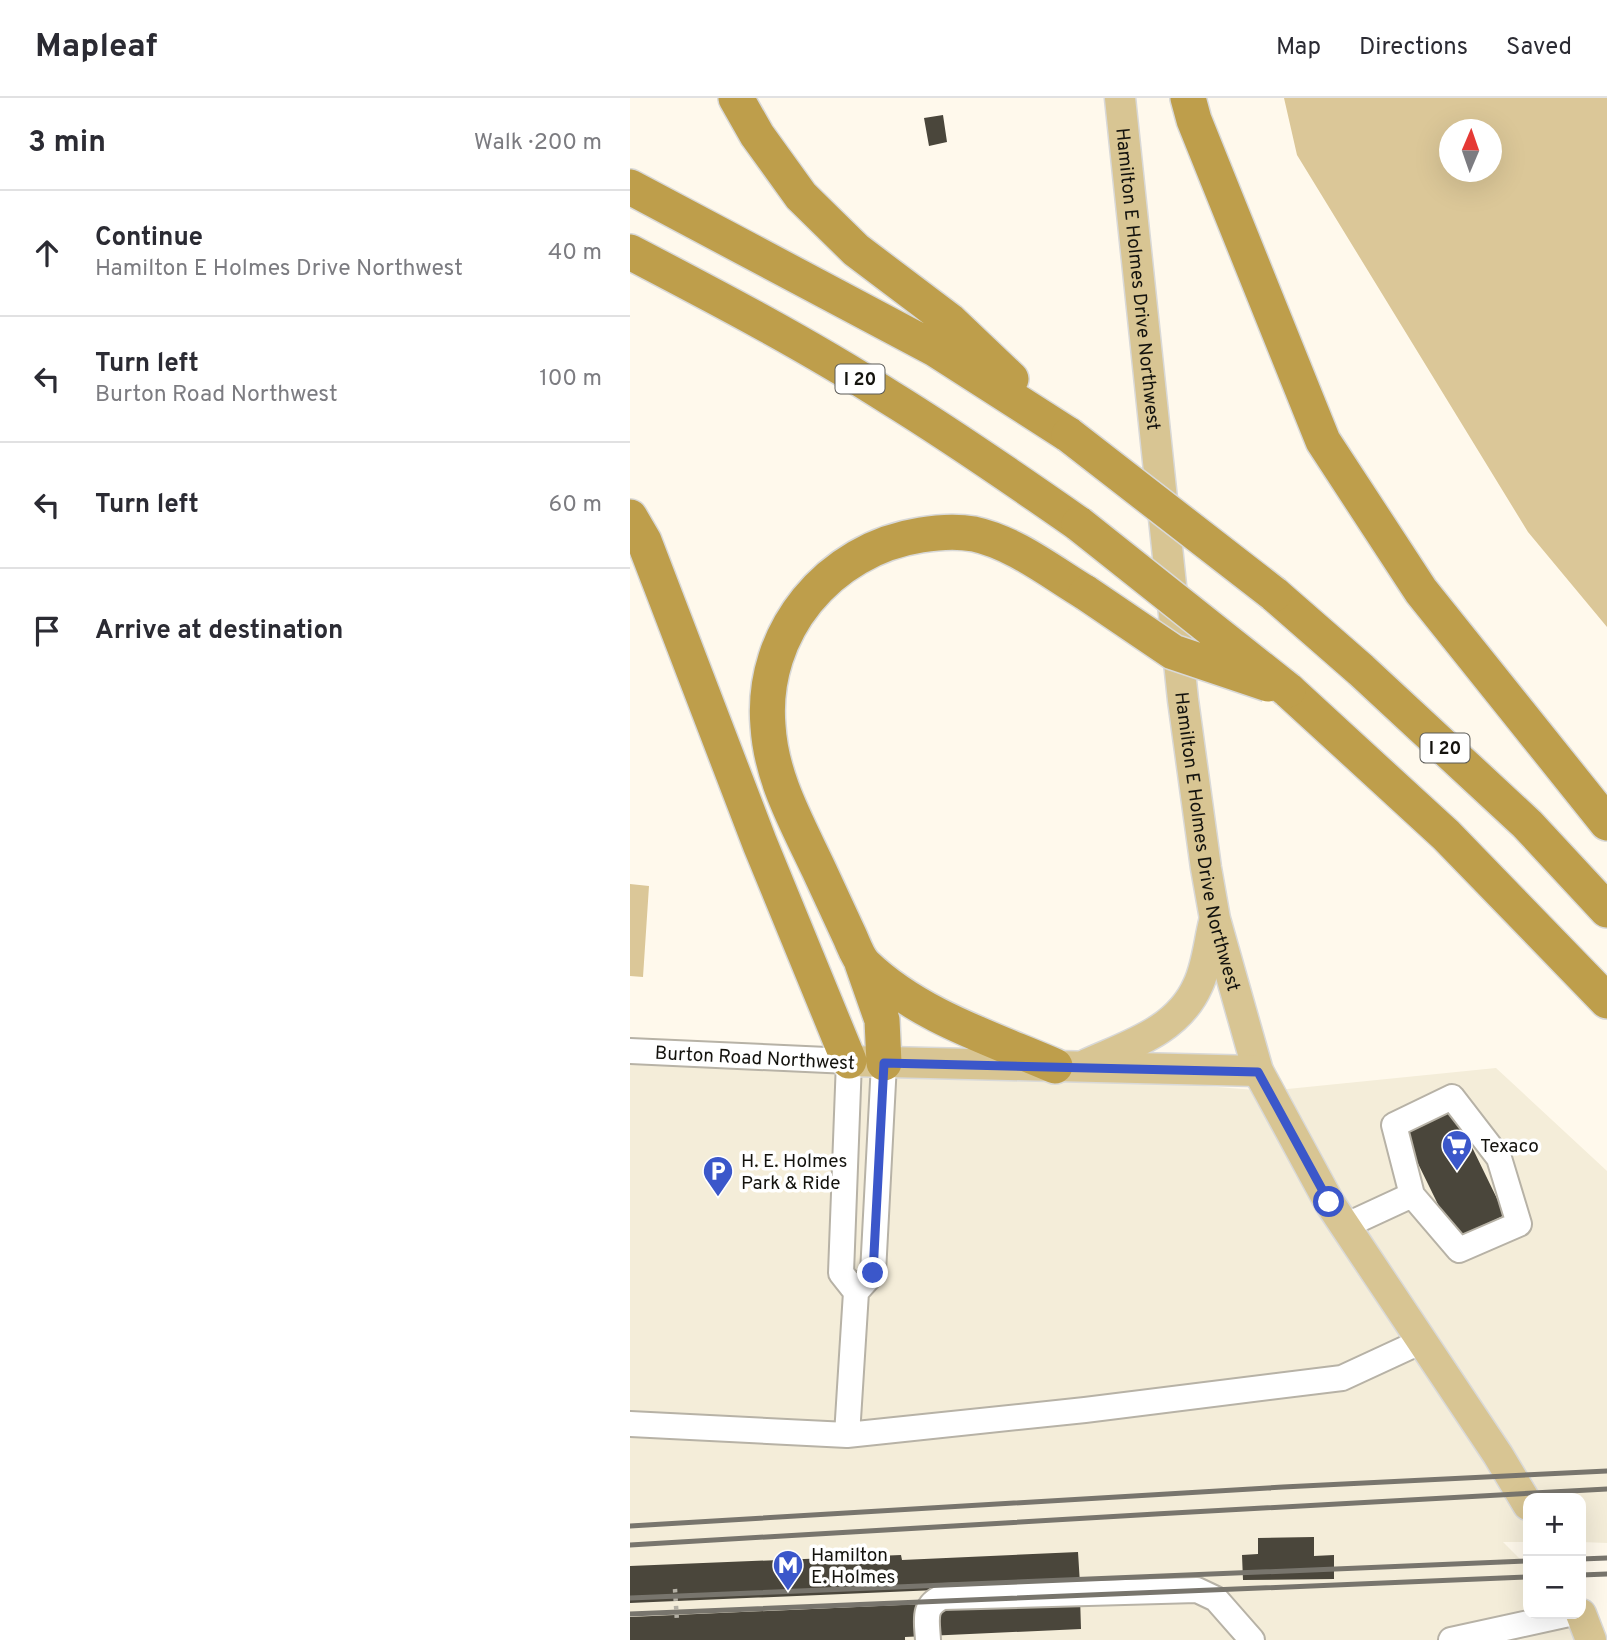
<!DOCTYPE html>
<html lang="en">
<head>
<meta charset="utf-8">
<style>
	:root { --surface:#fff; --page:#f2f2f3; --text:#2b2b33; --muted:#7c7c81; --line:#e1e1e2 }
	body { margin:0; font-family:Overpass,sans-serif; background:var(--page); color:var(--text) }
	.controls { position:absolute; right:21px; bottom:21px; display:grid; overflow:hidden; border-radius:14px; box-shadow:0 7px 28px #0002 }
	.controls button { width:63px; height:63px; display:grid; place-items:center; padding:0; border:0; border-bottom:2px solid var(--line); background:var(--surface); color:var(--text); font:35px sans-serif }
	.compass { position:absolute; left:809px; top:21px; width:63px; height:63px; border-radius:50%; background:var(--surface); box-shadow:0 7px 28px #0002; rotate:2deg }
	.stop { position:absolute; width:21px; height:21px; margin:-16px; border:5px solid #3b57ca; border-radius:50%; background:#fff }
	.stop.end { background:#3b57ca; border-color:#fff; box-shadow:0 2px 7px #0008 }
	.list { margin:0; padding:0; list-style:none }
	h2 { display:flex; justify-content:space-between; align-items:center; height:91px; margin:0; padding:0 28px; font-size:30px }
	h2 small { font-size:23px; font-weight:400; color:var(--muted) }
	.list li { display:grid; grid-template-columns:46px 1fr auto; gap:21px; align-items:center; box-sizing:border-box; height:126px; padding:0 28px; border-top:2px solid var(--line) }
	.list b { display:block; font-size:26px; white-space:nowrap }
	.list p { margin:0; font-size:23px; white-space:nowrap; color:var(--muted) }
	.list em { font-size:23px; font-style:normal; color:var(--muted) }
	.icon { flex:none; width:38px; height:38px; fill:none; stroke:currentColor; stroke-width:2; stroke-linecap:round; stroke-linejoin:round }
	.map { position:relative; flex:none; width:977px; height:1542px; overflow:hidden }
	header { display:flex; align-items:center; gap:42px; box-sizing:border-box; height:98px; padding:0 35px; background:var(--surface); border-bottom:2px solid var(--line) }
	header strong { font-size:33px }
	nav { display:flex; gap:38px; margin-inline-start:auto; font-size:24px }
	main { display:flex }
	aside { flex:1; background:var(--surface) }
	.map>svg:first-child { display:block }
</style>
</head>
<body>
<header>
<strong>Mapleaf</strong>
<nav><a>Map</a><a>Directions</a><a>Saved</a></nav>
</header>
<main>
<aside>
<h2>3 min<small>Walk · 200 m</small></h2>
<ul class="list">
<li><svg class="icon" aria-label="ahead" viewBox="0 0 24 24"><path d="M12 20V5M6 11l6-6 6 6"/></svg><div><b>Continue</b><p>Hamilton E Holmes Drive Northwest</p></div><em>40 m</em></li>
<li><svg class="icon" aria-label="left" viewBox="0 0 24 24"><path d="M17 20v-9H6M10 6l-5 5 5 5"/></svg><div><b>Turn left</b><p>Burton Road Northwest</p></div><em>100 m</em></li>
<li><svg class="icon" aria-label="left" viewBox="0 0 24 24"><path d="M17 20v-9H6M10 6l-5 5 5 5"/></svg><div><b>Turn left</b></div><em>60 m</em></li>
<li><svg class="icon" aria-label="arrive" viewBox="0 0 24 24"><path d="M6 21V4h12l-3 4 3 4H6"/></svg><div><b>Arrive at destination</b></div></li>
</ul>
</aside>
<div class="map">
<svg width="977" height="1542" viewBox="0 0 977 1542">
	<rect width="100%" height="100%" fill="#fff9ec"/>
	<path fill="#f4edd9" d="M 0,943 L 638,993 L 866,970 L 977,1073 L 977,1445 L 951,1444 L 951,1400 L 898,1400 L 898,1444 L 873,1444 L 898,1469 L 898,1516 L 945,1516 L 971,1542 L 0,1542 Z"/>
	<path fill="#dbc798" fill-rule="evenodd" d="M 654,0 L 977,0 L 977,529 L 898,434 L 667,57 ZM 820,32 L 862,32 L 862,74 L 820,74 Z
		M 0,786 L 19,788 L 13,879 L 0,878 Z"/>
	<path fill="#4a463b" d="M 313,17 L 317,44 L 299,48 L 294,20 Z
		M 823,1010 L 875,1117 L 825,1141 L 773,1035 Z
		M 684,1439 L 684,1458 L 704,1457 L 704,1481 L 613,1482 L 612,1457 L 628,1456 L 628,1440 Z
		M 448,1454 L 450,1486 L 0,1505 L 0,1468 L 271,1457 L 272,1462 Z
		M 450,1499 L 451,1531 L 275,1539 L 275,1542 L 0,1542 L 0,1519 Z"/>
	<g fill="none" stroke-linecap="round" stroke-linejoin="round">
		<g stroke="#b7b2a6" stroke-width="28">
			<path id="minor" d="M 0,953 L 219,963 L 211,1175 L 226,1194
				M 715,1128 L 782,1097 L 764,1027 L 822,999 L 869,1060 L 889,1126 L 829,1152 L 782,1097
				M 0,1326 L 217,1337 L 226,1194 L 243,1175 L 254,965
				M 217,1337 L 455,1312 L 712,1280 L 792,1243
				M 298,1542 C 297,1523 292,1507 313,1499 L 567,1492 L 586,1501 L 622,1542
				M 821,1542 L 939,1516"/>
		</g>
		<g stroke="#d9d9d8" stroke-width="33">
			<g id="major">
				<path id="s1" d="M 490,0 L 553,602 L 576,770 L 585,821 L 628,973 L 699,1104 L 868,1357 L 898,1407"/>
				<path d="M 219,963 L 628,973"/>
				<path d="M 457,966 C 499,947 548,933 568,887 C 577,868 579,844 584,824"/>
				<path d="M 951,1516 L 961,1542"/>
			</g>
		</g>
		<g stroke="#d9d9d8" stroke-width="38">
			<path id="highway" d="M 106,0 L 127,37 L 171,98 L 226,152 L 320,223 L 381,281
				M 558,0 L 564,22 L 693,343 L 791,493 L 977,725
				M 0,89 L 305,251 L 439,337
				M 0,154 C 88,200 176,246 259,299 C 324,339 386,382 449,426
				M 0,419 L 14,443 L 130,746 L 219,963
				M 644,496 L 731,572 L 897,726 L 977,812
				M 658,592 L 816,737 L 977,903
				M 232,865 L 252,922 L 254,965
				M 425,968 C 360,940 287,917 235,867 C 228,860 224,848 220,839 C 210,817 199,794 189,772 C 167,725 141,680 138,628 C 130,534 199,451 291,437 C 309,434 327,433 344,436 C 385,445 421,474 456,495"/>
		</g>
		<path stroke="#b4b0a5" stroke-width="4.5" stroke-dasharray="3.5 5" stroke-linecap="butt" d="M 45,1491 L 47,1524"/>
		<use href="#minor" stroke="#fff" stroke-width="24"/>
		<use href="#major" stroke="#d8c593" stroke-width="30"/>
		<use href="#highway" stroke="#be9e4b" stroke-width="35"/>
		<path stroke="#78756d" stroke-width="5" d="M 0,1428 L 653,1389 L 977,1373
			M 0,1447 C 326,1429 651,1407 977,1391
			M 951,1461 L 977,1460
			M 951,1477 L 977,1476
			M 0,1500 L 898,1463
			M 0,1516 L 898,1479"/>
		<g stroke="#d9d9d8" stroke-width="38" stroke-linecap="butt">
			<path id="highway-bridge" d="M 439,337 L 644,496
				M 449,426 L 658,592
				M 456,495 L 543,554 L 638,586"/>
		</g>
		<use href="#highway-bridge" stroke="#be9e4b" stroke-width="35"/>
	</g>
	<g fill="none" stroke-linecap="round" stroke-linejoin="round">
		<path stroke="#3b57ca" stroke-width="9" d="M 243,1175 L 254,965 L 628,974 L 699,1104"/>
	</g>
	<defs>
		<g id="supermarket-pin" transform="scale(1.575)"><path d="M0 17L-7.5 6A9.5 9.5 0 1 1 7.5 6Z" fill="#3b57ca" stroke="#fff"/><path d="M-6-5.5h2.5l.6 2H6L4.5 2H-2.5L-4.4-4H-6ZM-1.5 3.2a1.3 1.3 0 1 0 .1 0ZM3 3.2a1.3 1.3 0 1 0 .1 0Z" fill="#fff"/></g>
		<g id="parking-pin" transform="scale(1.575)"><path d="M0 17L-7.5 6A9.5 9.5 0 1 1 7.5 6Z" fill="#3b57ca" stroke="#fff"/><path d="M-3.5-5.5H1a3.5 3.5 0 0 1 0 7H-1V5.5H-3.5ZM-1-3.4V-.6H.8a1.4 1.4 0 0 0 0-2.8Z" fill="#fff"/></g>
		<g id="metro-pin" transform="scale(1.575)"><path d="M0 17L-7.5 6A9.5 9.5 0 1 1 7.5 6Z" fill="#3b57ca" stroke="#fff"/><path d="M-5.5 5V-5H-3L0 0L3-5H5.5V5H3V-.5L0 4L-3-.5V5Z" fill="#fff"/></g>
	</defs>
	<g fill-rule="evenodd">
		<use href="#supermarket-pin" x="827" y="1047"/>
		<use href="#parking-pin" x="88" y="1073"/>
		<use href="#metro-pin" x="158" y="1467"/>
	</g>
	<g text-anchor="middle" stroke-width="7" stroke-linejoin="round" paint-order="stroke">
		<g fill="#fff" stroke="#5a5a56" stroke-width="2">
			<rect x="205.5" y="266.5" width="49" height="29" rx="5"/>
			<rect x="790.5" y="635.5" width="49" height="29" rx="5"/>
		</g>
		<g font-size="18" font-weight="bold" fill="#14130e">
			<text x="230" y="287">I 20</text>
			<text x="815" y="656">I 20</text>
		</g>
		<g font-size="19" fill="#14130e" stroke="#fff">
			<text dy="7" stroke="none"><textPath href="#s1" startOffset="182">Hamilton E Holmes Drive Northwest</textPath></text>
			<text dy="7" stroke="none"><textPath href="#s1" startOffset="749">Hamilton E Holmes Drive Northwest</textPath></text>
			<text transform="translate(125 959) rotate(3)" y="7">Burton Road Northwest</text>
		</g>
		<g font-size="19" fill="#14130e" stroke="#fff" text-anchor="start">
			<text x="850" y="1054">Texaco</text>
			<text x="111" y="1069">H. E. Holmes<tspan x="111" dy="22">Park &amp; Ride</tspan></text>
			<text x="181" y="1463">Hamilton<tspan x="181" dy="22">E. Holmes</tspan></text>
		</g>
	</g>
</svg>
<div class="controls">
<button>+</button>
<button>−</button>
</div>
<svg class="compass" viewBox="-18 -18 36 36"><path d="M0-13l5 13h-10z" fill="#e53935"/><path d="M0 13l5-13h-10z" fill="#7c7c81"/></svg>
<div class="stop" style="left:699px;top:1104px"></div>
<div class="stop end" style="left:243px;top:1175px"></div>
</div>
</main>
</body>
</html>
